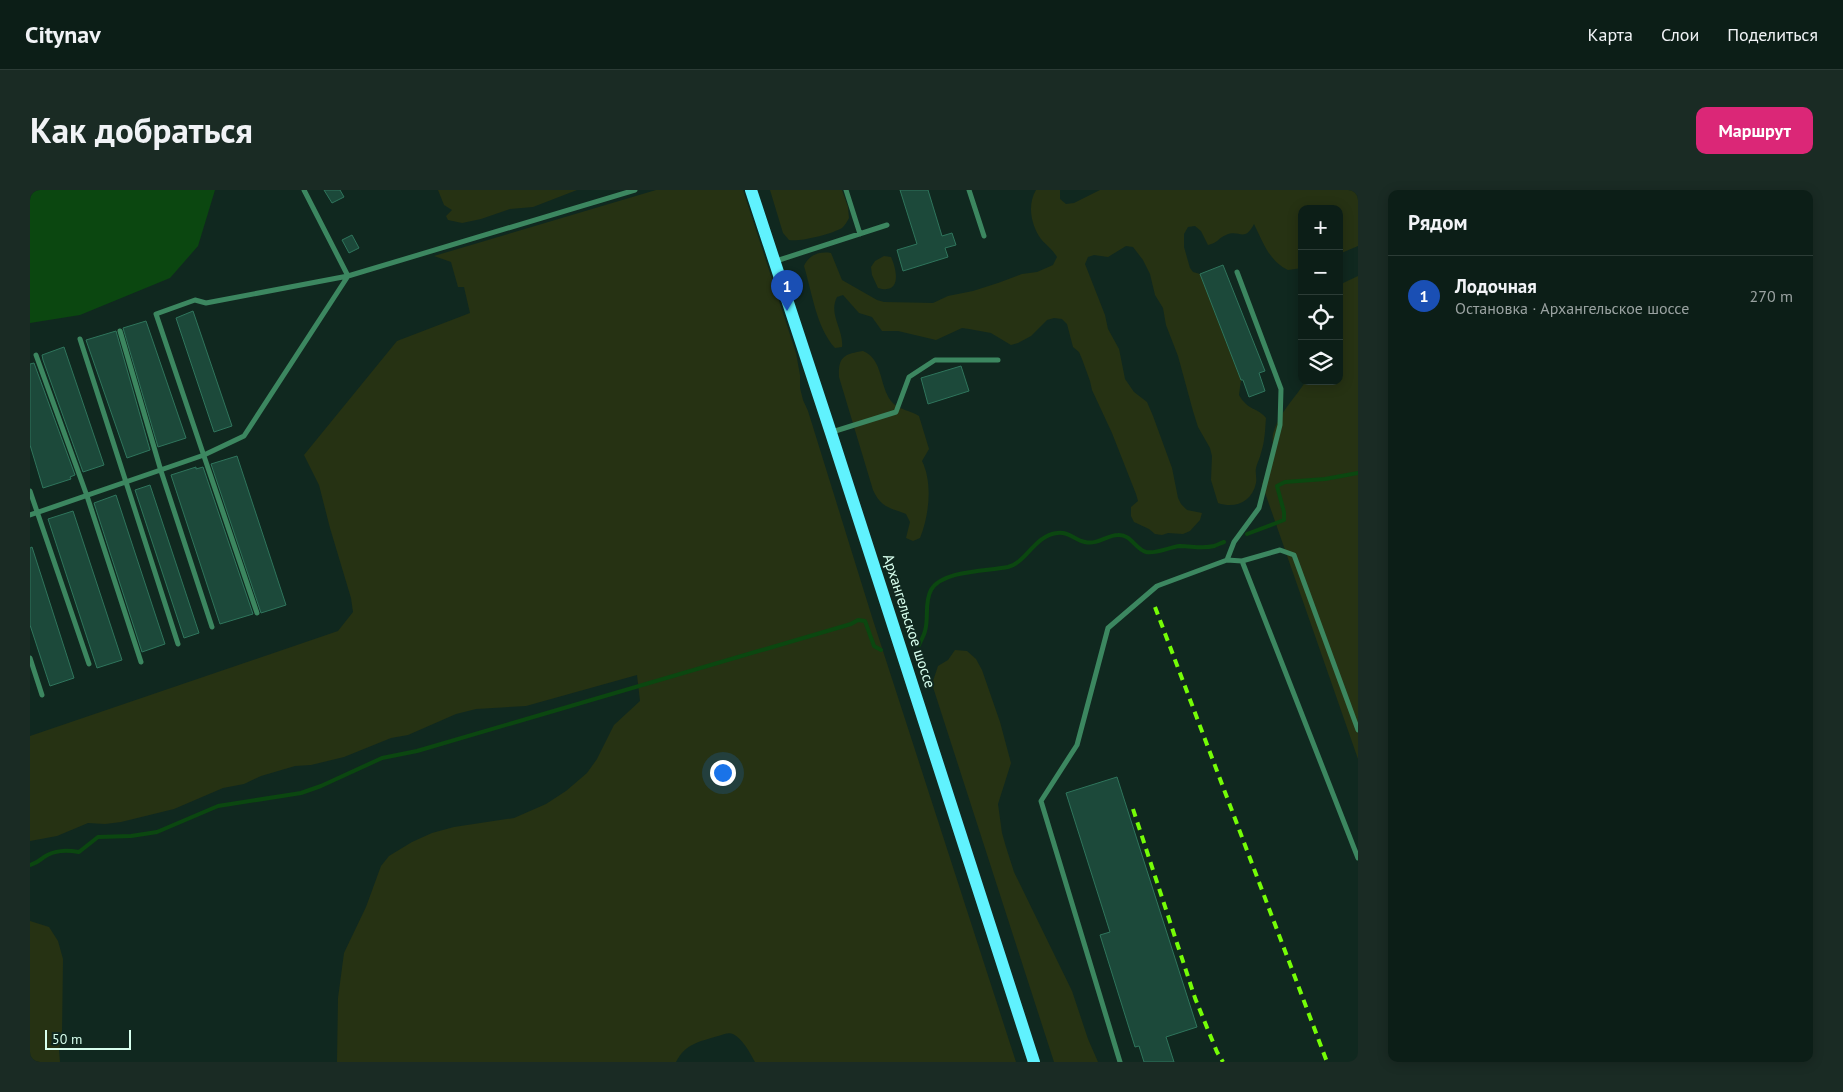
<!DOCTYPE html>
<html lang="ru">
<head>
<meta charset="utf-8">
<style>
	:root { --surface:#0c1e17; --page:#1a2b24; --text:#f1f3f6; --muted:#9aa2a1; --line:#2c3c36; --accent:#db2777 }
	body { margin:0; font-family:"PT Sans",sans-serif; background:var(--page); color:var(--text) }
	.controls { position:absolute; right:15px; top:15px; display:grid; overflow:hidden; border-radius:10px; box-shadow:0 2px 12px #0003 }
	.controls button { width:45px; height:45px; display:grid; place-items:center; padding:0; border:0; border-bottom:1px solid var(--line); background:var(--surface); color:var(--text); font:25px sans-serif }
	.scale { position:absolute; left:15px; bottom:12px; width:86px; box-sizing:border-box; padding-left:5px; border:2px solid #d8ffee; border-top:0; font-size:14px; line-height:18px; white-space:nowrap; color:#d8ffee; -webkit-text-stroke:4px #10281f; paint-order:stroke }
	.you { position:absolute; left:692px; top:582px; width:18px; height:18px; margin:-12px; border:4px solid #fff; border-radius:50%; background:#1a73e8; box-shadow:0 0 0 8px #1a73e833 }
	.badge { display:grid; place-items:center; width:32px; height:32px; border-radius:50%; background:var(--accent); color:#fff; font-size:16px; font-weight:700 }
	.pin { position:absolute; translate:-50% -41px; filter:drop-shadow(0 1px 2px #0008) }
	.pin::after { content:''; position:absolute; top:26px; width:18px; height:15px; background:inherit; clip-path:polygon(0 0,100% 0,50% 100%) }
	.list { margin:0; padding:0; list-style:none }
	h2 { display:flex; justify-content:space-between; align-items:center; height:65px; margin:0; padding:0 20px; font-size:21px }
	h2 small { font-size:16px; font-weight:400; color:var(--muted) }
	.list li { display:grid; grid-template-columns:32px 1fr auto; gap:15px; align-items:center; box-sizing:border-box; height:80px; padding:0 20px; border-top:1px solid var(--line) }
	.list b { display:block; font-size:19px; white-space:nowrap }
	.list p { margin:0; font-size:16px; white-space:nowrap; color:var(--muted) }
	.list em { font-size:16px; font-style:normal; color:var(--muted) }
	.icon { flex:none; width:28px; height:28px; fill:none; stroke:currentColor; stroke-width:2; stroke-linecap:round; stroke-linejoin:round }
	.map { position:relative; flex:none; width:1328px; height:872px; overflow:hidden; border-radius:10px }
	header { display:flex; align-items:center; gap:30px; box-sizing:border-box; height:70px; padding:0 25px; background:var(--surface); border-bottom:1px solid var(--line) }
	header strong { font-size:24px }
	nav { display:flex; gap:28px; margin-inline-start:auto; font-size:18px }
	.intro { display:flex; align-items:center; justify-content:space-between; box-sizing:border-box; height:120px; padding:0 30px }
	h1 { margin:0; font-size:35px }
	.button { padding:12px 22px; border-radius:10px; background:var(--accent); color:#fff; font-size:18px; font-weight:700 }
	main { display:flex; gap:30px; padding:0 30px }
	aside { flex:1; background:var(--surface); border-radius:10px; box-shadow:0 2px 12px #0003 }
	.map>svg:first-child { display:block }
</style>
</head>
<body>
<header>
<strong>Citynav</strong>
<nav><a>Карта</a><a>Слои</a><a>Поделиться</a></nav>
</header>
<div class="intro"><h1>Как добраться</h1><a class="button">Маршрут</a></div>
<main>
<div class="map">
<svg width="1328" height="872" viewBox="0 0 1328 872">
	<rect width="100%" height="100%" fill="#10281f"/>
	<path fill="#263213" d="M 408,0 L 547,0 L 503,17 L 480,19 L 451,29 L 432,33 L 418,30 L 416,26 L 422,20 L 414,15 Z
		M 626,0 L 713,0 L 766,163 L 770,185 L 770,198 L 773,210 L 778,221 L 842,427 L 986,872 L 725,872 C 720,863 713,849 703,844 C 698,842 693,845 688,846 C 669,852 656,853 646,872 L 307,872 L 308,808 L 314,763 L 336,717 L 351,676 L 359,666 L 382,652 L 402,643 L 424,637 L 484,628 L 516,614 L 536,601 L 557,583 L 567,569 L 584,535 L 610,511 L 607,485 L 496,516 L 446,519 L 426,524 L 378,545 L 361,548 L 314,567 L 281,575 L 265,576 L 231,586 L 214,594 L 193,598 L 144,619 L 91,632 L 75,634 L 58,633 L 27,646 L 0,651 L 0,546 L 308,441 L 323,422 L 321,408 L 300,338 L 289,295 L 274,265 L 367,151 L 440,123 L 434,97 L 428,97 L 421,72 L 404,66 Z
		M 740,0 L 812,0 L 818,17 L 819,28 C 817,32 815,35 812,38 C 802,44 770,52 759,50 L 753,43 Z
		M 1006,0 L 1030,0 L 1030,9 L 1036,14 L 1044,13 L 1070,0 L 1328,0 L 1328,56 L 1309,64 L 1309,19 L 1272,19 L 1272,78 L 1258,80 C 1239,71 1233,52 1224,34 C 1214,53 1210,39 1196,45 C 1188,48 1188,53 1178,55 L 1171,41 L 1165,36 L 1158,37 L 1154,44 L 1154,57 L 1160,78 L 1163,82 L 1170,84 L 1211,190 L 1209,205 C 1218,221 1227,217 1236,228 C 1235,240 1235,251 1231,263 C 1230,268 1227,273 1226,278 C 1225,283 1227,288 1226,293 C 1222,312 1205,319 1188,313 L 1181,290 L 1182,266 L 1180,258 L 1168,237 L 1163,221 L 1148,166 L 1136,135 L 1133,118 L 1125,105 L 1120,84 L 1113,70 L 1103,57 L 1096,56 L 1078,67 L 1064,65 L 1058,67 L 1055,74 L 1075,125 L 1078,139 L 1089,159 L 1095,189 L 1104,202 L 1117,212 L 1123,226 L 1142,278 L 1148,308 L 1151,314 L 1157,320 L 1172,323 L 1170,330 L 1160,341 L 1153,344 L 1138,343 L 1132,345 L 1125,344 L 1119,339 L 1104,332 L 1101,326 L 1101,317 L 1108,311 L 1106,304 L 1082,243 L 1062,200 L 1060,191 L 1052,169 L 1049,162 L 1043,157 L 1037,134 L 1032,129 L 1024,128 L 1017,130 L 1001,146 L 988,153 L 981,155 L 961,143 L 939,139 L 932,138 L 906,150 L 868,141 L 852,141 L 842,127 L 829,123 L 813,105 L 807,107 C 798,124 814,140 812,157 L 805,158 C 786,137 782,102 774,76 C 779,65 789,61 801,63 L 812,90 L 847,110 L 854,112 L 903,113 L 918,106 L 943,101 L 968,93 L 992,84 L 1007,82 L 1023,75 L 1027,67 C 1023,60 1017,56 1011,49 C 1001,35 997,15 1006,0 Z
		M 854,66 L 861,67 C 867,80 872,105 848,98 L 842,85 L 841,77 L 845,71 Z
		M 1328,86 L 1328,569 L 1232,294 C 1236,283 1241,272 1243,260 C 1243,255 1242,250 1243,244 C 1248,224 1265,208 1276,191 L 1309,191 L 1309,95 Z
		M 833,161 C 853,169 849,195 861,211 C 868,220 880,220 889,226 L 899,259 L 892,271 C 903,293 899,326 890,348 L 883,351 L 876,348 L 880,332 L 876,324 C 861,318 851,318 843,300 L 809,187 C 808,167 814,164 833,161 Z
		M 925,460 L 937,461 L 946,469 L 952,480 L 970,532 L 981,573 L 968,614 L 972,643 L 976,657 L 984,682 L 1042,801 L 1058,849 L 1068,872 L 1024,872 L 902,494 L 908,476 L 918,470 Z
		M 0,731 L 19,737 L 28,751 L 33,769 L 32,844 L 29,860 L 30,872 L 0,872 Z"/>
	<path fill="#0b4710" d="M 0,0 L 185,0 L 168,56 L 140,88 L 50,125 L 0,133 Z"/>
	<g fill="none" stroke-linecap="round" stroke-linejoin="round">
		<path stroke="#0b4710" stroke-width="4" d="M 1217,344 L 1254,330 L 1254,322 L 1247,296 L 1255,292 L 1295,289 L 1328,283
			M 889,455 C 891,450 894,446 895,441 C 899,428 894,413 901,400 C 912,380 959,381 978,377 C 997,372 1004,346 1027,343 C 1038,341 1045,350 1055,352 C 1068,355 1077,345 1088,345 C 1101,344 1105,359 1116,362 C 1127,364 1139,357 1150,356 C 1161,356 1173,359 1184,356 C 1187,355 1191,353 1194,352
			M 0,675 C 7,673 9,671 14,667 C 25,660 36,660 49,662 L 68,647 L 101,646 L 127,642 L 188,616 L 271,603 L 291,596 L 352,568 L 387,561 L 821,434 L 828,430 L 835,431 L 844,456 L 851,460"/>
	</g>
	<path fill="#1c493a" stroke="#2f755c" d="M 294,0 L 310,0 L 314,7 L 302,13 Z
		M 870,0 L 898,0 L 912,46 L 922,43 L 926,55 L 915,58 L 918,67 L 873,81 L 867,60 L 887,54 Z
		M 322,45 L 329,58 L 319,63 L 312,50 Z
		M 1193,75 L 1235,181 L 1229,183 L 1235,201 L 1219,207 L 1213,190 L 1211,190 L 1170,84 Z
		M 163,121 L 202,236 L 184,242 L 146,128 Z
		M 116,131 L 156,248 L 128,257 L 93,138 Z
		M 86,141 L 120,260 L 97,268 L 56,150 Z
		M 34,157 L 74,275 L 53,282 L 13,170 L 12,165 Z
		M 4,173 L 45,285 L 40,287 L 41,289 L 13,298 L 0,255 L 0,174 Z
		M 931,176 L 939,201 L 898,214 L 891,188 Z
		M 207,266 L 256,415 L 231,423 L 181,274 Z
		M 166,277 L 166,279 L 173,277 L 223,424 L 190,434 L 141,285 Z
		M 120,295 L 169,443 L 154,448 L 105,300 Z
		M 86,305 L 135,454 L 112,462 L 64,313 Z
		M 43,321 L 92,470 L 67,478 L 18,329 Z
		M 2,357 L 44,488 L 20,496 L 0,435 L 0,358 Z
		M 1087,587 L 1167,837 L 1136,847 L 1144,872 L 1114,872 L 1109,856 L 1105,857 L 1070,745 L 1080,742 L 1036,603 Z"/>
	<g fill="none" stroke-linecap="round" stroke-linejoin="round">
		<path stroke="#3c8760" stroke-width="5" d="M 816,0 L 830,44
			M 939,0 L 954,46
			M 746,71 L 857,35
			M 90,141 L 131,281 L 182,437
			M 50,149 L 148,454
			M 6,165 L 57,306 L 111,472
			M 802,242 L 866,222 L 879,187 L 905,170 L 968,170
			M 0,301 L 59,474
			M 0,325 L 174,265 L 214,246 L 318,86 L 605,0
			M 1197,370 L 1204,352 L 1229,318 L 1250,235 L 1251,199 L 1207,82
			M 1212,371 L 1328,668
			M 227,423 L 126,124 L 165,110 L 176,113 L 318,86 L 274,0
			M 0,468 L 12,505
			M 1090,872 L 1011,611 L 1047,555 L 1078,438 L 1127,396 L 1197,370 L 1212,371 L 1250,360 L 1264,365 L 1328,540"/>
		<path stroke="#60f2fe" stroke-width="12" d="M 721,0 L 801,243 L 1004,872"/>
		<path stroke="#75fd06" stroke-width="4" stroke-dasharray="8 6" stroke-linecap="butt" d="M 1125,417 L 1297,872
			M 1103,619 L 1165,808 L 1187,862 L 1193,872"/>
	</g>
	<g text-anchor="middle" stroke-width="4" stroke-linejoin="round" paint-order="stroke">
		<g font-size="15" fill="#d8ffee" stroke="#10281f">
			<text transform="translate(879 431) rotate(72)" y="5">Архангельское шоссе</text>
		</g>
	</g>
</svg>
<div class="controls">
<button>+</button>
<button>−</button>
<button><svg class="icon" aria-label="locate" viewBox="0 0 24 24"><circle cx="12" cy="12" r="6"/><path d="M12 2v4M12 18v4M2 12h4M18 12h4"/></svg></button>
<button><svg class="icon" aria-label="layers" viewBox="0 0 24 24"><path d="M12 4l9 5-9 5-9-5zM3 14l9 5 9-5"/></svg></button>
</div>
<div class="scale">50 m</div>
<div class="you"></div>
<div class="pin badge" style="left:757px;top:121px;background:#1a4fb4">1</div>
</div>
<aside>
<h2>Рядом<small></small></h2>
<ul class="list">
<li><span class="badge" style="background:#1a4fb4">1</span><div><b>Лодочная</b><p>Остановка · Архангельское шоссе</p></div><em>270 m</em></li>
</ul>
</aside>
</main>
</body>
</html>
